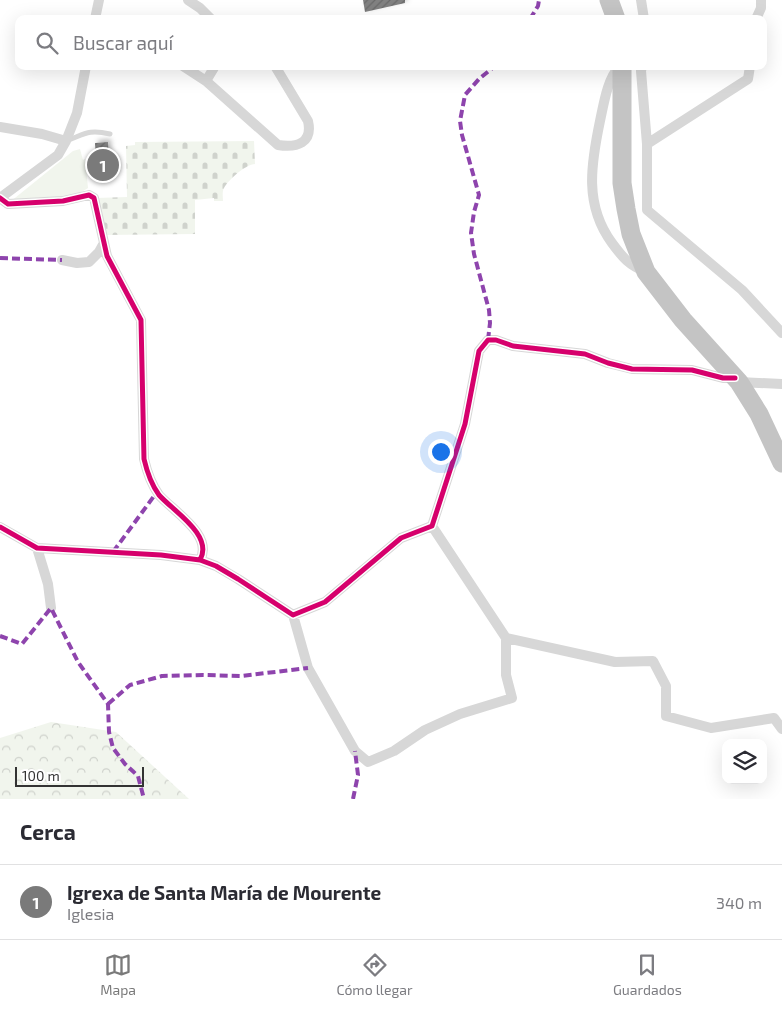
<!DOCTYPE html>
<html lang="es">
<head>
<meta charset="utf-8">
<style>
	:root { --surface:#fff; --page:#f2f2f3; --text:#2b2b33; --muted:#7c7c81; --line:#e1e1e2; --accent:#7a7a7a }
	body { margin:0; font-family:"Exo 2",sans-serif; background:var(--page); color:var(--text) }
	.controls { position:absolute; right:15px; bottom:15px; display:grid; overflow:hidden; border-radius:10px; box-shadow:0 5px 20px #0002 }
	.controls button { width:45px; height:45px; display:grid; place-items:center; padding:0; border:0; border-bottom:1px solid var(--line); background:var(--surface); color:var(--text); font:25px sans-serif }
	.scale { position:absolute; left:15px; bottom:12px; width:129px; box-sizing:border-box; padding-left:5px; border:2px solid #333; border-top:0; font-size:14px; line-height:18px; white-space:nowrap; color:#333; -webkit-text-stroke:4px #fff; paint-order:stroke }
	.you { position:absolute; left:440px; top:451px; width:18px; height:18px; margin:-12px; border:4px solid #fff; border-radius:50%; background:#1a73e8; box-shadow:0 0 0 8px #1a73e833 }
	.badge { display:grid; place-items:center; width:32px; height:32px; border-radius:50%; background:var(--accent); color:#fff; font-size:16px; font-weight:700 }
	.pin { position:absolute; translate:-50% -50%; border:2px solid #fff; box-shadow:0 1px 5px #0006 }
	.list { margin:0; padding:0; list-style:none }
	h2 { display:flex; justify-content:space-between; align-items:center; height:65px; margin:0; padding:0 20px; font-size:21px }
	h2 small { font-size:16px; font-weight:400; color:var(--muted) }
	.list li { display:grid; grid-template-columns:32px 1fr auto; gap:15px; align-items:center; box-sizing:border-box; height:75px; padding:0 20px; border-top:1px solid var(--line) }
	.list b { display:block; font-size:19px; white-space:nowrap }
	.list p { margin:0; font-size:16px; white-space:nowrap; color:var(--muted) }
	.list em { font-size:16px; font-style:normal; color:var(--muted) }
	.icon { flex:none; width:28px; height:28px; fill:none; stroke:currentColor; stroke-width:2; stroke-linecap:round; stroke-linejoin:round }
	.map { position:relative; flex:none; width:782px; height:799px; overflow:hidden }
	.search { position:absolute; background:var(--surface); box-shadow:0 5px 20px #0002; left:15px; right:15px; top:15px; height:55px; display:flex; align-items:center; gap:12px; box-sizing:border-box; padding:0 18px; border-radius:10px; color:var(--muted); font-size:19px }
	.sheet { height:140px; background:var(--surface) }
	nav { display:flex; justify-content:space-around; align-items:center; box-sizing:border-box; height:70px; border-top:1px solid var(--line); background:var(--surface); font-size:14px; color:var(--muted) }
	nav a { display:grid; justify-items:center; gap:2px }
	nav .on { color:var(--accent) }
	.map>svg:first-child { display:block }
</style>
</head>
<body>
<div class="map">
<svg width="782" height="799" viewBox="0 0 782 799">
	<defs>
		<pattern id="forest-crowns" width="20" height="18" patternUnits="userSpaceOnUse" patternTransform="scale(1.25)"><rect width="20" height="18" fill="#f1f5ed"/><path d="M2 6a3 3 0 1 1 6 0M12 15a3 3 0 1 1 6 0" fill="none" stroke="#cfd2cc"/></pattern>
		<pattern id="cemetery-stones" width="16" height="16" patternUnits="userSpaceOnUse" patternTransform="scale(1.25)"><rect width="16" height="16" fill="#f1f5ed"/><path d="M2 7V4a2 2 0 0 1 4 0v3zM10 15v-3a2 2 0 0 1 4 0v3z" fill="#cfd2cc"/></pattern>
		<pattern id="building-hatch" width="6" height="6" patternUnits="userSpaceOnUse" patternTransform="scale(1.25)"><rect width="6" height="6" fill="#818181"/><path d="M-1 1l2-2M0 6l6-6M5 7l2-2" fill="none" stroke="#6a6a6a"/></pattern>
		<filter id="shadow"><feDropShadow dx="3" dy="-3" stdDeviation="2.5" flood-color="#0004"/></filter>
	</defs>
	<rect width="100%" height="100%" fill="#fff"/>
	<path fill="url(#forest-crowns)" d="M 51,722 L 116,732 L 189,799 L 0,799 L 0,738 Z"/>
	<path fill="url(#cemetery-stones)" d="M 254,141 L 255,164 C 246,164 228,180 224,188 C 222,191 223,197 223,201 L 214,201 L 214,198 L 195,200 L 195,234 L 106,235 L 96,198 L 127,197 L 126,146 L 135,145 L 135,142 Z"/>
	<path fill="#f1f5ed" d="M 80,149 L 83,160 L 85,159 L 88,188 C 73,200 30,200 10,202 L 73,151 Z"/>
	<path fill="url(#building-hatch)" filter="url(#shadow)" d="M 363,0 L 405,0 L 405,3 L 365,12 Z
		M 108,142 L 109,159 L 115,159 L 116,174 L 109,175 L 109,178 L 100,178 L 99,169 L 92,170 L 91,160 L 96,160 L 95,143 Z"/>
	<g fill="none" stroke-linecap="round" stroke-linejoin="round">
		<path stroke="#d7d7d7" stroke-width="5" d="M 66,141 C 85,134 88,129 110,134"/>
		<path stroke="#d7d7d7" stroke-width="10" d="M 188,0 L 200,8 L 211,19
			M 641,0 L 644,19
			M 95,19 L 99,0
			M 756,19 L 761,8 L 761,0
			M 183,66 L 206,81 L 278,145 C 297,148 313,143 308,121 L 275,66
			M 642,66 L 641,71 L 647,144 L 647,210 L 742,290 L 782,333
			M 619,67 C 607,80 604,103 600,121 C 591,164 584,205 612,243 C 623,258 629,265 646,272
			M 206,81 L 215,66
			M 0,127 L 42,134 L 66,141
			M 647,144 L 748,79 L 750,66
			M 0,198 L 8,204 L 63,201 L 89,195 L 94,198 L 107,256 L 141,320 L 144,459 C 147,472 151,484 159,495 C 173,511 214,535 200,560
			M 0,198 L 58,155 L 66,141 L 77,113 L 86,66
			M 62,260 L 77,263 L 89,262 L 99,252 L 104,243
			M 739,382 L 782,384
			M 432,526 L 506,638 L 615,662 L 653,661 L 666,686 L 666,716 L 711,728 L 774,718 L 782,729
			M 0,527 L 37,548 L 161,555 L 200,560 L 216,566 L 238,579 L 293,615 L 325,602 L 401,538 L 432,526 L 465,424 L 479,351 L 488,340 L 496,340 L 513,346 L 585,354 L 608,363 L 632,369 L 692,370 L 723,378 L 735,378
			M 37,548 L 48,584 L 51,608
			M 293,615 L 308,668 L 355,751 L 368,762 L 394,751 L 425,730 L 460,714 L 512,698 L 506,675 L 506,638"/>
		<path stroke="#c4c4c4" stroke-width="19" d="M 609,0 L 616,19
			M 622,66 L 622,183 L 626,209 L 631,234 L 646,272 L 683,320 L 739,382 L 759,414 L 782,463"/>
		<path stroke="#8e44ad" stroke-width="4" stroke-dasharray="8 4" stroke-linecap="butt" d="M 530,19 L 538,6 L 539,0
			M 0,258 L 62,260
			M 488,340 L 490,323 L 489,310 L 474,254 L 471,233 L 474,212 L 479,195 L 462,135 L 460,121 L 465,95 L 479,79 L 495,66
			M 113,552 L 157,492
			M 0,636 L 22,644 L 51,608 L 78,662 L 108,704 L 109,732 L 113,748 L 125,764 L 138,776 L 144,799
			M 108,704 L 130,685 L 162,676 L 203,675 L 241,676 L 308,668
			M 353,799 L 358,775 L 355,751"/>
		<g stroke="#fff" stroke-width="8">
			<path id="cycleway" d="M 0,198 L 8,204 L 63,201 L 89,195 L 94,198 L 107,256 L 141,320 L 144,459 C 147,472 151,484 159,495 C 173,511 214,535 200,560
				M 0,527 L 37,548 L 161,555 L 200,560 L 216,566 L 238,579 L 293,615 L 325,602 L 401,538 L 432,526 L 465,424 L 479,351 L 488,340 L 496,340 L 513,346 L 585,354 L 608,363 L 632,369 L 692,370 L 723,378 L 735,378"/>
		</g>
		<use href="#cycleway" stroke="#d6006c" stroke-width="5"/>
	</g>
</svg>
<div class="controls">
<button><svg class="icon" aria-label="layers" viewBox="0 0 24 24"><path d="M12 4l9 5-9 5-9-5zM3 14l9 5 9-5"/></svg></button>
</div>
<div class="scale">100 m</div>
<div class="you"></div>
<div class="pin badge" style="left:103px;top:165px">1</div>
<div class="search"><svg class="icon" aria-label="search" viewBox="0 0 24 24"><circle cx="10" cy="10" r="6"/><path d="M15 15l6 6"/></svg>Buscar aquí</div>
</div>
<section class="sheet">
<h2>Cerca<small></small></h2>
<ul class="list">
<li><span class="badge">1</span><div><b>Igrexa de Santa María de Mourente</b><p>Iglesia</p></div><em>340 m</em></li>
</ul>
</section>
<nav>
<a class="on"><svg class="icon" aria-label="map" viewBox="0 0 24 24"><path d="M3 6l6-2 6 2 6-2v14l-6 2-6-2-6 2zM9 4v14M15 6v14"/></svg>Mapa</a>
<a><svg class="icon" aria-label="directions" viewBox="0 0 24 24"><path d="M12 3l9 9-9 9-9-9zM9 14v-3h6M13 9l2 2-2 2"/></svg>Cómo llegar</a>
<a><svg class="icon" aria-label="saved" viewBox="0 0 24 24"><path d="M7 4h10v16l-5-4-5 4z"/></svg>Guardados</a>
</nav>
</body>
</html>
